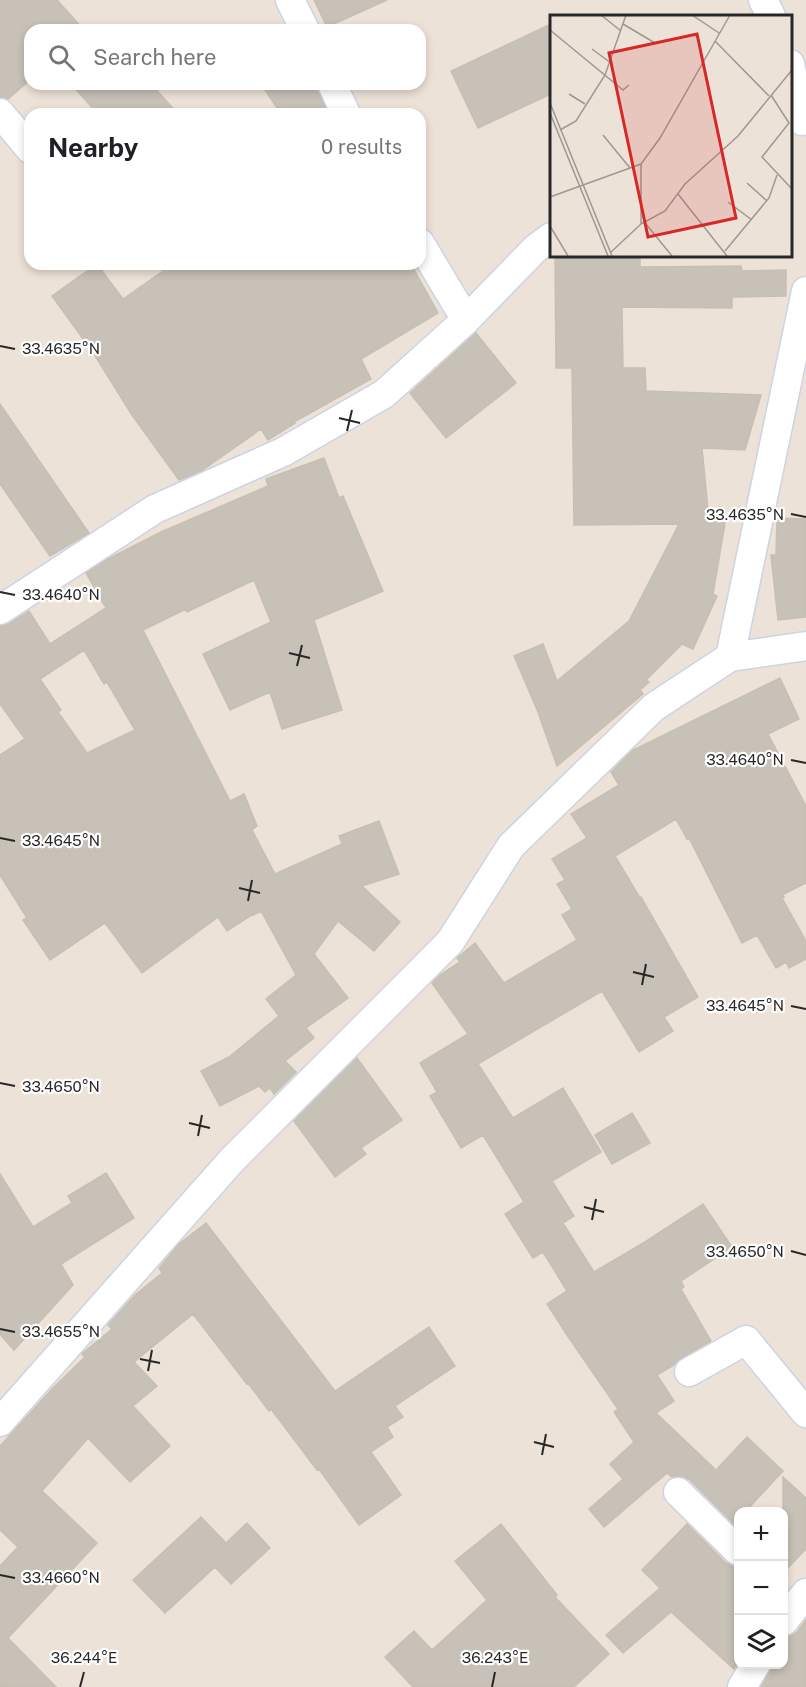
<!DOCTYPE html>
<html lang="en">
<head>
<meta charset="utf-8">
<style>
	:root { --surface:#fff; --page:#f6f6f6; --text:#202124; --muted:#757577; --line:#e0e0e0 }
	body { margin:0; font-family:"Public Sans",sans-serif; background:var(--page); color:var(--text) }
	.controls { position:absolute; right:18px; bottom:18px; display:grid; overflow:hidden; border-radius:12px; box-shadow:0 3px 9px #0003 }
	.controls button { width:54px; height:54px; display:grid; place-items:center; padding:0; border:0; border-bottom:2px solid var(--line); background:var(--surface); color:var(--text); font:30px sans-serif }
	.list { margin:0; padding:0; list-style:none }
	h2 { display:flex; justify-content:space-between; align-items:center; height:78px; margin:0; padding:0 24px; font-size:26px }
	h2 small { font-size:20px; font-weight:400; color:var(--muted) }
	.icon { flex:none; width:33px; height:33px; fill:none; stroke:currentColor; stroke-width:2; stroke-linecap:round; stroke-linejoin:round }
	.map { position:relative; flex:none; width:806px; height:1687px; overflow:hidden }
	.search { position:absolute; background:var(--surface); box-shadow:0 3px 9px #0003; left:24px; top:24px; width:402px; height:66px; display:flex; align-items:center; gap:15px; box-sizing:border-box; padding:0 21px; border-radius:18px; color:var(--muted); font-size:22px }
	.panel { position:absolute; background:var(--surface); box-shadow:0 3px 9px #0003; left:24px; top:108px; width:402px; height:162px; border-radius:18px }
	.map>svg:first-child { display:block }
</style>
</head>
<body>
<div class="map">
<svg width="806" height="1687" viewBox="0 0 806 1687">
	<rect width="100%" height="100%" fill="#ede2d8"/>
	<path fill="#c7c1b7" stroke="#c8bfb2" stroke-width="1.5" fill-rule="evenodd" d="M 0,0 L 57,0 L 84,30 L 30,30 L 30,80 L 8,99 L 0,97 Z
		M 314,0 L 387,0 L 327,27 Z
		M 551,24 L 551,94 L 478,128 L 451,71 Z
		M 71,84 L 151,84 L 178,114 L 98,114 Z
		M 261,84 L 316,84 L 328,114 L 281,114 Z
		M 555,255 L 640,255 L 640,267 L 741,266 L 742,271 L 786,270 L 786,296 L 732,297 L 732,308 L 622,307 L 623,368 L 645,368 L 646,391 L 761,395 L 745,450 L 702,448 L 709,520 L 725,523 L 713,594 L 717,596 L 693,649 L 682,644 L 646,680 L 649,682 L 640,690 L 643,694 L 557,766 L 538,712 L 514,656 L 543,644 L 557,681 L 629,621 L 679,524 L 574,525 L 572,368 L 556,368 Z
		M 97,264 L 123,299 L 173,264 L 411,264 L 438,313 L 361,359 L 371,379 L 294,422 L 295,423 L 268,440 L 261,429 L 201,471 L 179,480 L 132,415 L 94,354 L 52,296 Z
		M 476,333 L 516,383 L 446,438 L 410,393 Z
		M 0,404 L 89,533 L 50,556 L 0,484 Z
		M 324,458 L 339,498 L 343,496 L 383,591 L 314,620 L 342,710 L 282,729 L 270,692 L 230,710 L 203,654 L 271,622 L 254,580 L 187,612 L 186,609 L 143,630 L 230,801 L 244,794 L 257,826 L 252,830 L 275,874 L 342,844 L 339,836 L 379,821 L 399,874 L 362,886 L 400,922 L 374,951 L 338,921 L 314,954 L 348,998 L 306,1028 L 314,1038 L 285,1061 L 296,1072 L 274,1094 L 270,1088 L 265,1092 L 259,1086 L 220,1106 L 201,1071 L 229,1057 L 279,1016 L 266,999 L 296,975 L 261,911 L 253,915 L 253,914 L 227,931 L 218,917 L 142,973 L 105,923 L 50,960 L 23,920 L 27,918 L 0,875 L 0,755 L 25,739 L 0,704 L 0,626 L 9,624 L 29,611 L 50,644 L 106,608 L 86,573 L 108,559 L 161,532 L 268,486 L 266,479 ZM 84,650 L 104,684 L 107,682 L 135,730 L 87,753 L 58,712 L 61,710 L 40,679 Z
		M 777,518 L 806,519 L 806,617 L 778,620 L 771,555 L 776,555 Z
		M 780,678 L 799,719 L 768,734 L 806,806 L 806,883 L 782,895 L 784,897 L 782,898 L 806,941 L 806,959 L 789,968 L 786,962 L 776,968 L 757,935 L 742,943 L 689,838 L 687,839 L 676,819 L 615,856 L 640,898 L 641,897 L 698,997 L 664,1017 L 673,1031 L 639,1052 L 602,991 L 478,1064 L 513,1118 L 563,1088 L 601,1152 L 552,1181 L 574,1216 L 563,1223 L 594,1272 L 645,1242 L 703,1204 L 732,1247 L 681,1281 L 684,1287 L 681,1289 L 711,1341 L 681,1358 L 674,1365 L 657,1375 L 674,1401 L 656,1413 L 716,1470 L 747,1437 L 783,1471 L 745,1512 L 738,1512 L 738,1528 L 690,1480 L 682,1476 L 672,1477 L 667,1473 L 604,1527 L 589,1509 L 623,1479 L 610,1464 L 634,1442 L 614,1412 L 618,1409 L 569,1338 L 547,1304 L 567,1291 L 543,1252 L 533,1258 L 505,1214 L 524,1202 L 483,1135 L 461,1148 L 430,1096 L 437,1092 L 420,1063 L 468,1034 L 432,983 L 440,975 L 460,962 L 457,958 L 475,943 L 504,983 L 577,940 L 562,915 L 572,909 L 557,884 L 565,880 L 552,859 L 587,838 L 571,814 L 619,785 L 611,772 L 633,750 Z
		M 357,1058 L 402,1120 L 361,1148 L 366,1154 L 335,1177 L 294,1121 Z
		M 632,1113 L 650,1143 L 612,1164 L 595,1135 Z
		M 106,1173 L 134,1218 L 61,1264 L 73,1285 L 14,1350 L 0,1334 L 0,1174 L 33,1227 L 72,1203 L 68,1196 Z
		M 206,1223 L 335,1391 L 429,1327 L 455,1366 L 395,1406 L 403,1417 L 387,1427 L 393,1437 L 371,1452 L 401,1495 L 359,1525 L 319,1469 L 317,1470 L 271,1409 L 269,1411 L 248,1383 L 247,1384 L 193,1314 L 134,1362 L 157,1386 L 133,1406 L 170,1446 L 130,1482 L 88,1438 L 42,1491 L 97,1543 L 8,1638 L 56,1687 L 0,1687 L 0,1566 L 18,1547 L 0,1530 L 0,1446 L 53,1388 L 85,1357 L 82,1354 L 84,1352 L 112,1329 L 108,1325 L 135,1295 L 162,1273 L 159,1268 L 179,1244 Z
		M 783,1477 L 806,1498 L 806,1549 L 783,1573 Z
		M 201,1517 L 226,1543 L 247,1523 L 270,1548 L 231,1584 L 215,1567 L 165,1613 L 133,1580 Z
		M 501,1524 L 557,1595 L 555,1597 L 609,1654 L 574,1687 L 413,1687 L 385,1657 L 414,1631 L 432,1650 L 487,1600 L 455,1561 Z
		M 687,1524 L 726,1563 L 738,1567 L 738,1661 L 734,1669 L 671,1612 L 623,1653 L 606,1635 L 660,1588 L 642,1570 Z
		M 806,1620 L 806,1687 L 761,1687 L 772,1665 L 783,1665 L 783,1637 L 791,1636 L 797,1632 Z"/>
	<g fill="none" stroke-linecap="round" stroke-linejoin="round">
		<g stroke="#cdd3e3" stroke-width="31">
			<path id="minor" d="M 290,0 L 305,30
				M 763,0 L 771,16
				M 790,64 L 802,121
				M 332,84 L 346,114
				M 0,113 L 30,149
				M 420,243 L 466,320
				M 0,610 L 155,509 L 283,452 L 384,394 L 466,320 L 535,249 L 551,237
				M 730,657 L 806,646
				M 689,1372 L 746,1340 L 806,1413
				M 0,1422 L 232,1160 L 450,942 L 511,846 L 654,707 L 730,657 L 806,291
				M 678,1492 L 738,1551
				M 784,1621 L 806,1593
				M 742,1687 L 756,1664"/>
		</g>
		<use href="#minor" stroke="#fff" stroke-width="28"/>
	</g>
	<path fill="none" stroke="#282828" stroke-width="2" d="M 0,346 L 15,349M 339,418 L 360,423M 347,431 L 352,410M 791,514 L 806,517M 0,592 L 15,595M 289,653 L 310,658M 297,666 L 302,645M 791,760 L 806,763M 0,838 L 15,841M 239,888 L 260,893M 248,901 L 252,880M 633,972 L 654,977M 642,985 L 646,964M 791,1006 L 806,1009M 0,1083 L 15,1086M 189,1123 L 210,1128M 198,1136 L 202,1115M 584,1207 L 604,1212M 592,1220 L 596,1199M 791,1251 L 806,1255M 0,1329 L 15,1332M 140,1359 L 160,1363M 148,1371 L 152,1350M 534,1442 L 554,1447M 542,1455 L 546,1434M 0,1575 L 15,1578M 80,1687 L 84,1672M 492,1687 L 495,1672"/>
	<g transform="translate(550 15)">
		<rect width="242" height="242" fill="#ede2d8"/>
		<path fill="none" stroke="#9e9892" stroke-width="1.5" d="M 51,0 L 71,16M 142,0 L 169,18M 73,9 L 105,28M 0,15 L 73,75 L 79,70M 165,26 L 219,81M 42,34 L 61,48M 19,79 L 35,89M 221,80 L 239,108 L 212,142 L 242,174M 0,88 L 62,241M 0,98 L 58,241M 10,115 L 26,106 L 55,60 L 76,0M 53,120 L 80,153M 197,168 L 217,186M 128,179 L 177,241M 0,182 L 91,149M 178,187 L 202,205M 91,209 L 115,196 L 135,169 L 188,121 L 242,55M 96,209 L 122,241M 0,211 L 18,241M 175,236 L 219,183 L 227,160M 60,238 L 91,209 L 91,149 L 110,123 L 180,0"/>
		<path fill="#d62828" fill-opacity="0.15" stroke="#d62828" stroke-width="3" d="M 147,19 L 186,203 L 98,222 L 59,38 Z"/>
		<rect width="242" height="242" fill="none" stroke="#282828" stroke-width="3"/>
	</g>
	<g font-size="15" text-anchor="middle" fill="#282828" stroke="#fff" stroke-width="4.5" stroke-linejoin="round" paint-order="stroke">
		<text x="61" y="354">33.4635°N</text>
		<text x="745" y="520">33.4635°N</text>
		<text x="61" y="600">33.4640°N</text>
		<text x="745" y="765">33.4640°N</text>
		<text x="61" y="846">33.4645°N</text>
		<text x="745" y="1011">33.4645°N</text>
		<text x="61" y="1092">33.4650°N</text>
		<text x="745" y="1257">33.4650°N</text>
		<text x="61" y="1337">33.4655°N</text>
		<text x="61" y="1583">33.4660°N</text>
		<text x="84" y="1663">36.244°E</text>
		<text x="495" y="1663">36.243°E</text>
	</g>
</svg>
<div class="controls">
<button>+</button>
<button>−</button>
<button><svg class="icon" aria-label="layers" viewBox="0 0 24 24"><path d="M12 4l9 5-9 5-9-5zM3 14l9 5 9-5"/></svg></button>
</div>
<div class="search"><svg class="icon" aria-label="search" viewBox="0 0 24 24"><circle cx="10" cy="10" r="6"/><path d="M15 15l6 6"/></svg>Search here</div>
<section class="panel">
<h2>Nearby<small>0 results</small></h2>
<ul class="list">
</ul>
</section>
</div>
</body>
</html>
